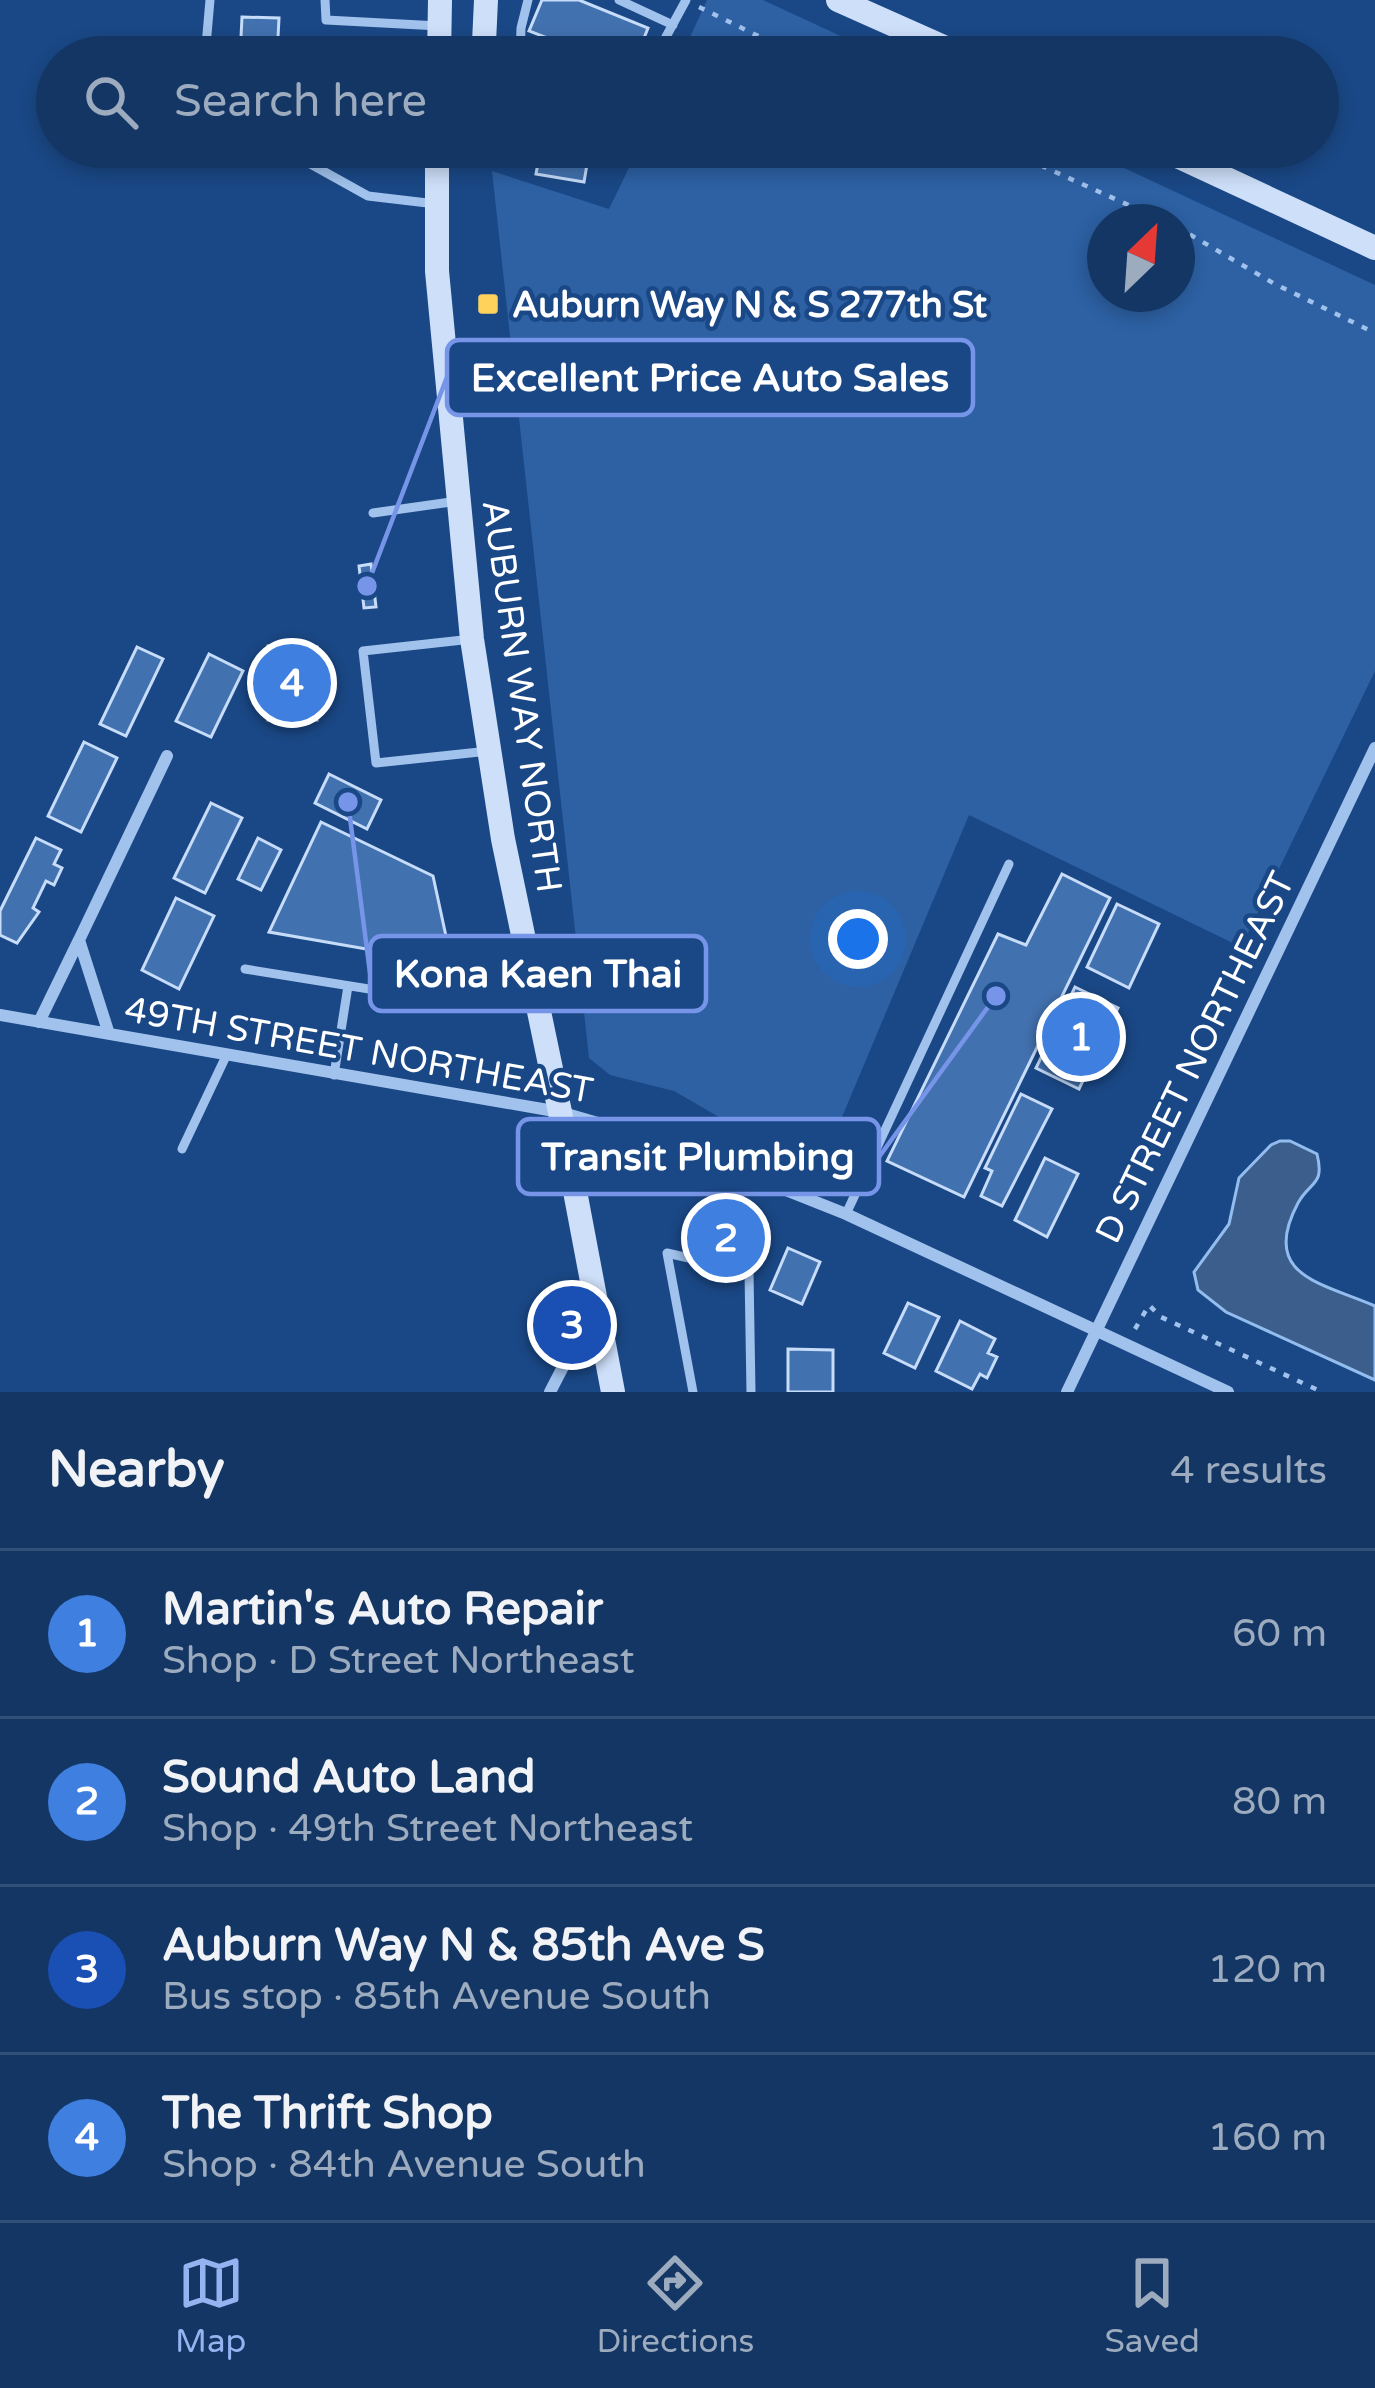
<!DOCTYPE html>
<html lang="en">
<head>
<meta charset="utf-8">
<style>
	:root { --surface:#143664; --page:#21416d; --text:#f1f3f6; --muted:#9dabbf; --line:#335078; --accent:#95b2f1 }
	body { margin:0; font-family:"Varela Round",sans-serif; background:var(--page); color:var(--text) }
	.compass { position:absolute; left:1087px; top:204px; width:108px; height:108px; border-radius:50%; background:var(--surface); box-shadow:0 6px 18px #0003; rotate:25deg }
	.you { position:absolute; left:858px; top:939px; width:42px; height:42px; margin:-30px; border:9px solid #fff; border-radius:50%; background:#1a73e8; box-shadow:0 0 0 18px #1a73e833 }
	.badge { display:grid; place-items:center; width:78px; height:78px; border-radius:50%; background:var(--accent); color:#fff; font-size:39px; font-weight:700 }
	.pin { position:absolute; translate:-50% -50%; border:6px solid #fff; box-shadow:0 3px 12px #0006 }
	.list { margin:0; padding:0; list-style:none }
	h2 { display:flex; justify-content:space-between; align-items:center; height:156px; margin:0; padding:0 48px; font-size:51px }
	h2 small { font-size:39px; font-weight:400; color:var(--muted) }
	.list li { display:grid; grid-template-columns:78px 1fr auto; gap:36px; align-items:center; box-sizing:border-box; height:168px; padding:0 48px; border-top:3px solid var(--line) }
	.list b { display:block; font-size:45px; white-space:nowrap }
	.list p { margin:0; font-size:39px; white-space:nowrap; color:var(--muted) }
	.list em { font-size:39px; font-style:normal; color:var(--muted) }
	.icon { flex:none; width:66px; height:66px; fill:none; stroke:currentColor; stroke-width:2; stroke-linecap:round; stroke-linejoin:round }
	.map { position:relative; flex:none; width:1375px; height:1392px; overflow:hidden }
	.search { position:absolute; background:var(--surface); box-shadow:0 6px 18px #0003; left:36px; right:36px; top:36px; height:132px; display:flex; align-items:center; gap:30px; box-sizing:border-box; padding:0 42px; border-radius:66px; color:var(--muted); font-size:45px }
	.sheet { height:828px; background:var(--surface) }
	nav { display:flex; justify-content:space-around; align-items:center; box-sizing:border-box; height:168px; border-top:3px solid var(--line); background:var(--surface); font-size:33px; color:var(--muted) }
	nav a { display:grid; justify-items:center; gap:6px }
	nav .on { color:var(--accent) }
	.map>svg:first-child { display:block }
</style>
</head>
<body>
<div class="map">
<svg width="1375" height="1392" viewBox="0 0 1375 1392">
	<rect width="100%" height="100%" fill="#1a4886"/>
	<path fill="#2d61a4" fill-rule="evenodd" d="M 707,0 L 763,0 L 886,57 L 681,57 Z
		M 639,147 L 1079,147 L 1375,285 L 1375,671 L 1241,947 L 969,815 L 818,1174 L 674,1091 L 610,1075 L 589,1058 L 492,171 L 609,209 ZM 1105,222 L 1177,222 L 1177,294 L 1105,294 Z"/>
	<path fill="#3c5e8c" stroke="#93bdee" stroke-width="3" d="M 1280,1141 L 1290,1141 L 1317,1154 C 1325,1186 1310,1181 1298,1203 C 1259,1276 1322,1283 1375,1306 L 1375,1380 L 1226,1312 L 1198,1290 L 1194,1272 L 1229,1224 L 1239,1178 L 1271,1145 Z"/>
	<path fill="#4271af" stroke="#c6dcf9" stroke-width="3" d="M 542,0 L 579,0 L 648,28 L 640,48 L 624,41 L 617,57 L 552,57 L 558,42 L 529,31 Z
		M 242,17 L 279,18 L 277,57 L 240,57 Z
		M 541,147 L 590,147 L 584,182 L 536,174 Z
		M 371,564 L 376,607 L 364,608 L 359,566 Z
		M 268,646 L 317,647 L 317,720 L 268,720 Z
		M 137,647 L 163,659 L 126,736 L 100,724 Z
		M 209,654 L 243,671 L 211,737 L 176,721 Z
		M 84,742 L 117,758 L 81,832 L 48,816 Z
		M 329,774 L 381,800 L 367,829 L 315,803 Z
		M 211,803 L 242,818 L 205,893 L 174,878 Z
		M 321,822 L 433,876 L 452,964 L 269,932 Z
		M 36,838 L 61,850 L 54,864 L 62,868 L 54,885 L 46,881 L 33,908 L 39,912 L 17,943 L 0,935 L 0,911 Z
		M 258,838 L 281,850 L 261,890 L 238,879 Z
		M 1062,874 L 1110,898 L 964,1197 L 887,1161 L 998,934 L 1026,945 Z
		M 176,898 L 214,916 L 179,989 L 142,970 Z
		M 1117,904 L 1159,924 L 1129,988 L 1087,967 Z
		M 1075,987 L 1118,1008 L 1079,1089 L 1036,1068 Z
		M 1021,1094 L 1052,1109 L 1002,1206 L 981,1196 L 992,1171 L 985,1168 Z
		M 1045,1158 L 1078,1174 L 1047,1237 L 1015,1220 Z
		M 788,1248 L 820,1262 L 802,1304 L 770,1290 Z
		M 908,1303 L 939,1317 L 915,1368 L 884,1353 Z
		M 960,1321 L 995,1339 L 988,1353 L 997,1357 L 987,1378 L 980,1374 L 972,1389 L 936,1371 Z
		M 788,1349 L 833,1350 L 833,1392 L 788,1392 Z"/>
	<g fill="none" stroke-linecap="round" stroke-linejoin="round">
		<path stroke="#a1c2ec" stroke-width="4.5" stroke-dasharray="6 9" stroke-linecap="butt" d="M 699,7 L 801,57
			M 1000,147 L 1166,222
			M 1177,227 L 1273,283 L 1375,333
			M 1135,1329 L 1149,1305 L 1161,1317 L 1322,1392"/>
		<path stroke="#a1c2ec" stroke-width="9" d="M 325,0 L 326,20 L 439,26
			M 619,0 L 673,25
			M 205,57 L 210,0
			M 520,57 L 521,28 L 528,0
			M 655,57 L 686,0
			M 280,147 L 368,196 L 436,204
			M 373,513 L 458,501
			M 472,639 L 363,651 L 376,763 L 489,751
			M 245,969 L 456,1003
			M 334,1075 L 348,986
			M 182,1149 L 227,1054
			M 846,1214 L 1009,864
			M 693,1392 L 667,1253 L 749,1272 L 751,1392"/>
		<path stroke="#a1c2ec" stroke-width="12" d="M 79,940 L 167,756
			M 0,1015 L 560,1112 L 670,1144 L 846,1214 L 1228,1392
			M 39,1022 L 79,940 L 109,1034
			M 550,1392 L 594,1307
			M 1067,1392 L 1375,748"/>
		<path stroke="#cddff9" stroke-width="24" d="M 838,0 L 966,57
			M 439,57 L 440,0
			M 472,57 L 484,43 L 486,0
			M 437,147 L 437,271 L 472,639 L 503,839 L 560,1112 L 613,1392
			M 1158,147 L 1375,248"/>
	</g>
	<rect fill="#ffd25c" stroke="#1a4886" stroke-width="4.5" x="476" y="292" width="24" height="24" rx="6"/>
	<g text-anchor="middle" stroke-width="9" stroke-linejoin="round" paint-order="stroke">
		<g font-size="36" font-weight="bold" fill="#fff" stroke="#1a4886" text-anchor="start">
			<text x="512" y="317">Auburn Way N &amp; S 277th St</text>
		</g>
		<g font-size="36" fill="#fff" stroke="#1a4886">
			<text transform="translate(523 696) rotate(82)" y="13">AUBURN WAY NORTH</text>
			<text transform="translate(359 1049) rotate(10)" y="13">49TH STREET NORTHEAST</text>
			<text transform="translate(1194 1057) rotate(-64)" y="13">D STREET NORTHEAST</text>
		</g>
	</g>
	<path fill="none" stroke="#7795e8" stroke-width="4.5" d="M367 586L447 377M348 802L370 973M996 996L879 1157"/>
	<g fill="#7795e8" stroke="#1a4886" stroke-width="4.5">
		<circle cx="367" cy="586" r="12"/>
		<circle cx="348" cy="802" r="12"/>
		<circle cx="996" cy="996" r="12"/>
	</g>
	<g fill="#1a4886" stroke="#7795e8" stroke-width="4.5">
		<rect x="447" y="340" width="526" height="75" rx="12"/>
		<rect x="370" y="936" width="336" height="75" rx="12"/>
		<rect x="518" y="1119" width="361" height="75" rx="12"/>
	</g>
	<g font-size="39" text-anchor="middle" font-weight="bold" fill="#fff">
		<text x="710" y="391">Excellent Price Auto Sales</text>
		<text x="538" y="987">Kona Kaen Thai</text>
		<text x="698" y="1170">Transit Plumbing</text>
	</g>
</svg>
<svg class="compass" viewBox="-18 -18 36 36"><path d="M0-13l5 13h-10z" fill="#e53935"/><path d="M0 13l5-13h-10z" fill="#9dabbf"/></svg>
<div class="you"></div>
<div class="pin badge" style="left:1081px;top:1037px;background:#3f7fe0">1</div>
<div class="pin badge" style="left:726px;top:1238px;background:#3f7fe0">2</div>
<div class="pin badge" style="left:572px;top:1325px;background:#1a4fb4">3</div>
<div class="pin badge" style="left:292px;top:683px;background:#3f7fe0">4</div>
<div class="search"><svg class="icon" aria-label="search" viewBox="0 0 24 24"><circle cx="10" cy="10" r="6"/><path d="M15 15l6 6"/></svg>Search here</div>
</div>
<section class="sheet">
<h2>Nearby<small>4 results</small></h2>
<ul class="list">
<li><span class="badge" style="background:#3f7fe0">1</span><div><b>Martin's Auto Repair</b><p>Shop · D Street Northeast</p></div><em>60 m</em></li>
<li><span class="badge" style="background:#3f7fe0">2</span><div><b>Sound Auto Land</b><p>Shop · 49th Street Northeast</p></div><em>80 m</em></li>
<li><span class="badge" style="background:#1a4fb4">3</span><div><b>Auburn Way N &amp; 85th Ave S</b><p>Bus stop · 85th Avenue South</p></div><em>120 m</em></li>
<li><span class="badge" style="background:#3f7fe0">4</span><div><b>The Thrift Shop</b><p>Shop · 84th Avenue South</p></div><em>160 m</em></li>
</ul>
</section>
<nav>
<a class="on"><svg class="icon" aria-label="map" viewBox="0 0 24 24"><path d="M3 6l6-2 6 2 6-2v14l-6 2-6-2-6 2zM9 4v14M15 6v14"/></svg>Map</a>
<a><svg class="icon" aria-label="directions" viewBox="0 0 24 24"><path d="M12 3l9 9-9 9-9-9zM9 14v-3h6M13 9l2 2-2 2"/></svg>Directions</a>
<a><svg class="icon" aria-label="saved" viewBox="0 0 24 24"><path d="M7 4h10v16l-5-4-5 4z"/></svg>Saved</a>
</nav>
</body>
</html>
